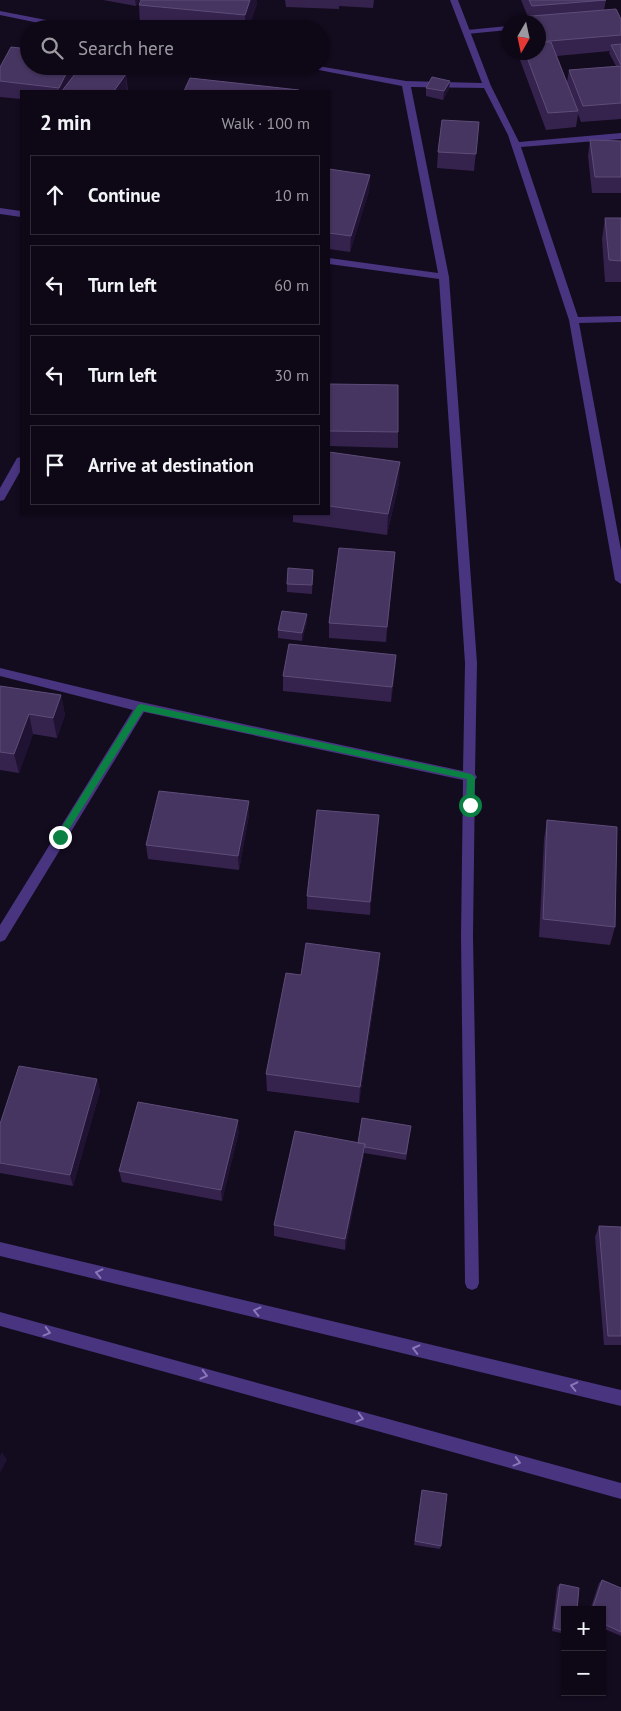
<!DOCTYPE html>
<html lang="en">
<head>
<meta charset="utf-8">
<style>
	:root { --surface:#0e0816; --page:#17111f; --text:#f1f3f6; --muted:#9b9aa1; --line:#2e2935 }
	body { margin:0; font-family:"PT Sans",sans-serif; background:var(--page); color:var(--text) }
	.controls { position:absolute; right:15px; bottom:15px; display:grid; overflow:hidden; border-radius:0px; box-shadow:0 1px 4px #0004 }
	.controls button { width:45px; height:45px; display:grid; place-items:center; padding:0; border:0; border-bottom:1px solid var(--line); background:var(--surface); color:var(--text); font:25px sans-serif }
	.compass { position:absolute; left:501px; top:15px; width:45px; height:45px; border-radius:50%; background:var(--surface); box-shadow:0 1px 4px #0004; rotate:189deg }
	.stop { position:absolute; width:15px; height:15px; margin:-11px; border:4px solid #0b8043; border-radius:50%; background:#fff }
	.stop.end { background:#0b8043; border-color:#fff; box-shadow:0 1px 5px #0008 }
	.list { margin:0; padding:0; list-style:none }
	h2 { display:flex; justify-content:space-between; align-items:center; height:65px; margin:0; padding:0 20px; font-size:21px }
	h2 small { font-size:16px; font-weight:400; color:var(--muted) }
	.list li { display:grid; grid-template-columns:32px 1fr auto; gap:15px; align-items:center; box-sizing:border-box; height:80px; margin:0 10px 10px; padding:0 10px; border:1px solid var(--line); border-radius:0px }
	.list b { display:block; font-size:19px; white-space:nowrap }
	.list em { font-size:16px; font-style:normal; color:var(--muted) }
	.icon { flex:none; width:28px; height:28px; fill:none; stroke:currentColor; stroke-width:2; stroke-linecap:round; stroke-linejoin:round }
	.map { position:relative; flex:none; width:621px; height:1711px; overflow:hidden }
	.search { position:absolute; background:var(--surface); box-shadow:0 1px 4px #0004; left:20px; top:20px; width:310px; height:55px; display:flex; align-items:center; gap:12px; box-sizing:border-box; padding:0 18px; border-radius:28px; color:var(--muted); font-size:19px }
	.panel { position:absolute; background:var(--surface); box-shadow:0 1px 4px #0004; left:20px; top:90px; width:310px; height:425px; border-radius:0px }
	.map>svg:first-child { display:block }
</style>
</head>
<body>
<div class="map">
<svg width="621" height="1711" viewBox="0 0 621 1711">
	<rect width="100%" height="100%" fill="#130b1e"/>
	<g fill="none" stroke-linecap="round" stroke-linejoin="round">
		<path fill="#48347f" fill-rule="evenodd" d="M 508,26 L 508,30 L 467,34 L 463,32 L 467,30 Z"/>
		<path fill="#48347f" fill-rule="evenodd" d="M 450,0 L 458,0 L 491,86 L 519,142 L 621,133 L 621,139 L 521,147 L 578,317 L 621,316 L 621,322 L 579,323 L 621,550 L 621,584 L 615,580 L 569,320 L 508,135 L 484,88 L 411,87 L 449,277 L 477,663 L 475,774 L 477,777 L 475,780 L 473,936 L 479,1283 L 477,1288 L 472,1290 L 467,1288 L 465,1283 L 461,936 L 463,780 L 144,712 L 5,940 L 0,942 L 0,925 L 133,710 L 0,676 L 0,668 L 141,702 L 463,771 L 465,663 L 439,279 L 329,264 L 329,258 L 438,273 L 402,86 L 298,66 L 318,66 L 406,81 L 482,83 Z
			M 0,11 L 82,27 L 86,29 L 68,29 L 0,15 Z
			M 0,208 L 21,211 L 21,217 L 0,214 Z
			M 21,457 L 21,470 L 4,500 L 0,501 L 0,488 L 17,458 Z
			M 0,1242 L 621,1390 L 621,1406 L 0,1256 Z
			M 0,1312 L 621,1483 L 621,1499 L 0,1326 Z"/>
	</g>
	<path fill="#35234d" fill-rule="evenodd" d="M 103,0 L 140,0 L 136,6 Z
		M 285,0 L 374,0 L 373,8 L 339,6 L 339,9 L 286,7 Z
		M 521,0 L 606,0 L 604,10 L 621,19 L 621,119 L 581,122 L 578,114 L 576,127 L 546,130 L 520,60 L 521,52 L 538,52 L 538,22 L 520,22 L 520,17 L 528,17 ZM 610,51 L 609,53 L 616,66 L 569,70 L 567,82 L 557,56 Z
		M 257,4 L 248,29 L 168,29 L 140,26 L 139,5 Z
		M 29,66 L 78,66 L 78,70 L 126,74 L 128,91 L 21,91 L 21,99 L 0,97 L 0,67 Z
		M 426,88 L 449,89 L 443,100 L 426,96 Z
		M 479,122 L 474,171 L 437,168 L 438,152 Z
		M 590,140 L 621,141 L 621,193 L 592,193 L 588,156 Z
		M 329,169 L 370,175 L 369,191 L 350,252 L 329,249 Z
		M 605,218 L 621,218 L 621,282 L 605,282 L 602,239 Z
		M 329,384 L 398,432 L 398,448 L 329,446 Z
		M 329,452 L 399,483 L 387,535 L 293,522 L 293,514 L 329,514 Z
		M 395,552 L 386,642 L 329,638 L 329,623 Z
		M 313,570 L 312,594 L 287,592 L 287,584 Z
		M 307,622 L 302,641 L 278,638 L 278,630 Z
		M 396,655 L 395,670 L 391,702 L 283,691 L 283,676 Z
		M 0,686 L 61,695 L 65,715 L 57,738 L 33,734 L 19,773 L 0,770 Z
		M 249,815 L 239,870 L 148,859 L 146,845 Z
		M 379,815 L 370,915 L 307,909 L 307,896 Z
		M 547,820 L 615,927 L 610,945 L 539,937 L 544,839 Z
		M 379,970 L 359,1103 L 267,1091 L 266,1074 L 301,975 Z
		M 97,1079 L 100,1091 L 73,1186 L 0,1173 L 0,1124 Z
		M 411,1126 L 406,1160 L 364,1153 L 345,1250 L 274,1236 L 274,1225 L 358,1143 Z
		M 239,1131 L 222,1201 L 122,1182 L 119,1171 Z
		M 599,1226 L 621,1227 L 621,1345 L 604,1345 L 595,1237 Z
		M 422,1490 L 441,1546 L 440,1549 L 414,1545 Z
		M 602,1580 L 621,1588 L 621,1636 L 602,1628 L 602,1610 L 590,1610 L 599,1583 Z
		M 560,1584 L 565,1610 L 565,1634 L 552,1631 L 557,1587 Z"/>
	<path fill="#201232" d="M 135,0 L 140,0 L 136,6 Z
		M 250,0 L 257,0 L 257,4 L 248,29 L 245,29 L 245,15 Z
		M 70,66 L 78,66 L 78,70 L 67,91 L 59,91 L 59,88 Z
		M 126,74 L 127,91 L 114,91 Z
		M 450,81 L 449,89 L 443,100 L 444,91 Z
		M 370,175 L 369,191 L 350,252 L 351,236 Z
		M 400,462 L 399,483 L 387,535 L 388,514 Z
		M 395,552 L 394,568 L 386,642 L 387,627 Z
		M 307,614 L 307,622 L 302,641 L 302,633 Z
		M 396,655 L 395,670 L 391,702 L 392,687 Z
		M 61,695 L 65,715 L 57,738 L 53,718 Z
		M 29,714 L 33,734 L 19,773 L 14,754 Z
		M 249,801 L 249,815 L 239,870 L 238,856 Z
		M 379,815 L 378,829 L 370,915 L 370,902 Z
		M 380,953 L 379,970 L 359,1103 L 360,1087 Z
		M 97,1079 L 100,1091 L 73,1186 L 70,1175 Z
		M 238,1120 L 239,1131 L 222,1201 L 221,1190 Z
		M 365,1144 L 364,1156 L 345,1250 L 345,1239 Z
		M 2,1452 L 7,1460 L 0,1473 L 0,1456 Z"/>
	<path fill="#463560" stroke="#5e4c79" d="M 141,0 L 250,0 L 245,15 L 139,5 Z
		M 529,0 L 606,0 L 532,6 Z
		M 616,9 L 621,19 L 621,35 L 538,42 L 538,22 L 522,22 L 520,17 Z
		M 538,42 L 551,42 L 578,111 L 548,113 L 525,52 L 538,52 Z
		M 621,44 L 621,65 L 611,45 Z
		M 11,47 L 29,49 L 29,66 L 70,66 L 59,88 L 0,81 L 0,67 Z
		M 81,66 L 84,66 L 126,74 L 114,91 L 62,91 Z
		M 621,66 L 621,103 L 583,106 L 569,70 Z
		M 432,77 L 450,81 L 444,91 L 426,88 Z
		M 190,78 L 299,90 L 299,91 L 184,91 Z
		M 442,120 L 479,122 L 476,154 L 438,152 Z
		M 590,140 L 621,141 L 621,177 L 595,177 Z
		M 329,169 L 370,175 L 351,236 L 329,233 Z
		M 605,218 L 621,218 L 621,261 L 609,260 Z
		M 329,384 L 398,385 L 398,432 L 329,431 Z
		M 329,452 L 400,462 L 388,514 L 329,506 Z
		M 339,548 L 395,552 L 387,627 L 329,623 Z
		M 288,568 L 313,570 L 312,585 L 287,584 Z
		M 282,611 L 307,614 L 302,633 L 278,630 Z
		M 289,644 L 396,655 L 392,687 L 283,676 Z
		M 0,686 L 61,695 L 53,718 L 29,714 L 14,754 L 0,752 Z
		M 159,791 L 249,801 L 238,856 L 146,845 Z
		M 317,810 L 379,815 L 370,902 L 307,896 Z
		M 547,820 L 617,827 L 615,927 L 543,919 Z
		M 306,943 L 380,953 L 360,1087 L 266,1074 L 286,973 L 301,975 Z
		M 19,1066 L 97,1079 L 70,1175 L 0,1163 L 0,1124 Z
		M 138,1102 L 238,1120 L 221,1190 L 119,1171 Z
		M 362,1118 L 411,1126 L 406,1154 L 365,1147 L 365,1144 L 358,1143 Z
		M 295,1131 L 365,1144 L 345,1239 L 274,1225 Z
		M 599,1226 L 621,1227 L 621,1336 L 608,1336 Z
		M 422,1490 L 447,1494 L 441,1546 L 415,1541 Z
		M 602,1580 L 621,1588 L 621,1632 L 602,1623 L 602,1610 L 592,1610 Z
		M 560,1584 L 579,1588 L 577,1610 L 565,1610 L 565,1631 L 554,1628 Z"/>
	<defs><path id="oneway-chevron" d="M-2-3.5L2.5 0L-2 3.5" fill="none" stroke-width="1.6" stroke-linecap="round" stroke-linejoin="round" transform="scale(1.25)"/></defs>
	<g stroke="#8a77b9">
		<use href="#oneway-chevron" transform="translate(99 1273) rotate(-167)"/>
		<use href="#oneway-chevron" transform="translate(257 1311) rotate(-167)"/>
		<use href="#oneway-chevron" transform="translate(47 1332) rotate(15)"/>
		<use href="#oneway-chevron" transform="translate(416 1349) rotate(-166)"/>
		<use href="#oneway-chevron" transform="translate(204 1375) rotate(15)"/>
		<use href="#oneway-chevron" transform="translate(574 1386) rotate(-167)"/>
		<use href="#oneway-chevron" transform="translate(360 1418) rotate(15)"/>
		<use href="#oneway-chevron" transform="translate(517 1462) rotate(15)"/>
	</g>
	<path fill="#0b8043" d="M 141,704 L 471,774 L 475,777 L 474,805 L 470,808 L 466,805 L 467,779 L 143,711 L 63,839 L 57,839 L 57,835 L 138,705 Z"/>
</svg>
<div class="controls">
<button>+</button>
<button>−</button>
</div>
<svg class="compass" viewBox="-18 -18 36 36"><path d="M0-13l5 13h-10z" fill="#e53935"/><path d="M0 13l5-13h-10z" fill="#9b9aa1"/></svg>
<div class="stop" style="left:470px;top:805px"></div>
<div class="stop end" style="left:60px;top:837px"></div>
<div class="search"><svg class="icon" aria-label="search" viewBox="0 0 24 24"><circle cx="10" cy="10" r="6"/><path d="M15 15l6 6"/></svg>Search here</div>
<section class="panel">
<h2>2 min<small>Walk · 100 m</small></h2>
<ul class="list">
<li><svg class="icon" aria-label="ahead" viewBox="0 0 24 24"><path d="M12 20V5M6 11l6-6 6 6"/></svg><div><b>Continue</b></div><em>10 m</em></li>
<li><svg class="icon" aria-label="left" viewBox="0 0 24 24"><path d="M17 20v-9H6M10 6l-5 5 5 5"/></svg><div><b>Turn left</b></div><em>60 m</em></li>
<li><svg class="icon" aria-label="left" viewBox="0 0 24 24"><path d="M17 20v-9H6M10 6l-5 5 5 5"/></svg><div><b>Turn left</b></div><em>30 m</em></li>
<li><svg class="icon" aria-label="arrive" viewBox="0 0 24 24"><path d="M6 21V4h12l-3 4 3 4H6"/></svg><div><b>Arrive at destination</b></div></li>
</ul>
</section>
</div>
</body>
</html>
